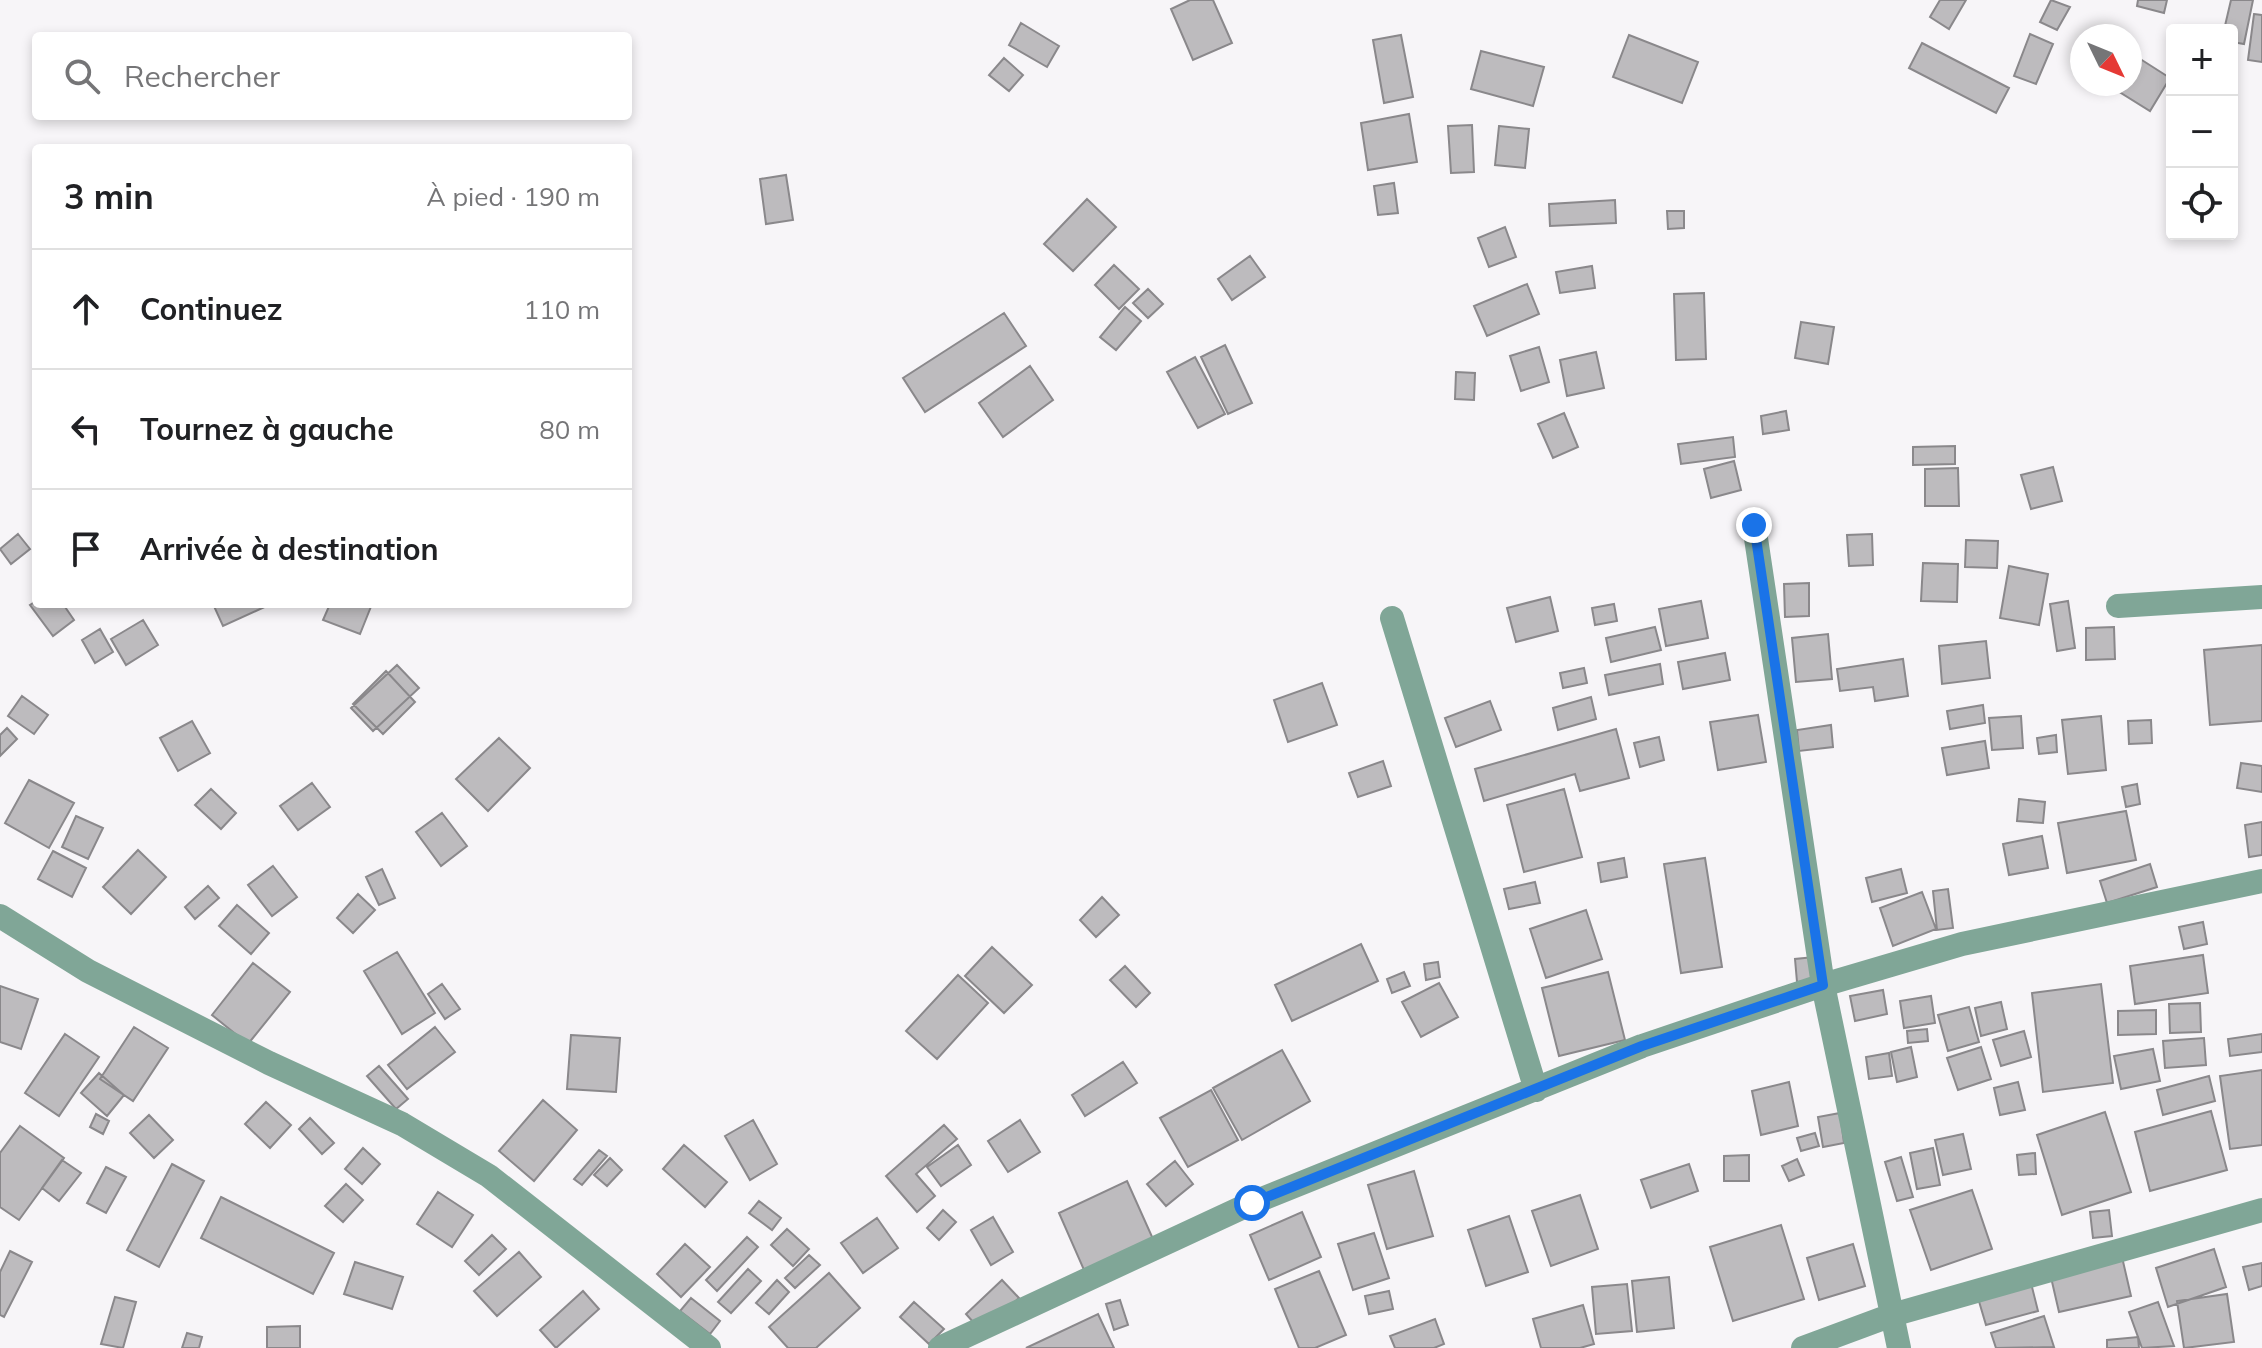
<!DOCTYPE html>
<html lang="fr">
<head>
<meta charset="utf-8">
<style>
	:root { --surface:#fff; --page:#f6f6f6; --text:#202124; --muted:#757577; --line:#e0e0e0 }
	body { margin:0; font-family:Mulish,sans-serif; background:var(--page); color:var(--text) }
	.controls { position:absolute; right:24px; top:24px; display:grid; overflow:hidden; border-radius:8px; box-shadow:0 4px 12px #0003 }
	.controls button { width:72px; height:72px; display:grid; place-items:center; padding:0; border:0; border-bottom:2px solid var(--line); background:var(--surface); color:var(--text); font:40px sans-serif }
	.compass { position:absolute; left:2070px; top:24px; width:72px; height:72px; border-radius:50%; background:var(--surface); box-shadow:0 4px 12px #0003; rotate:133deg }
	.stop { position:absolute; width:24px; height:24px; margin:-18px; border:6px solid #1a73e8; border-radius:50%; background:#fff }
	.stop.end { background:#1a73e8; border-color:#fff; box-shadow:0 2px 8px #0008 }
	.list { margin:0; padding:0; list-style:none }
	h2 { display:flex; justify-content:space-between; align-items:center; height:104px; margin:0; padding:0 32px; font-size:34px }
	h2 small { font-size:26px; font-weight:400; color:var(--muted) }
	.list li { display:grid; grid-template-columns:52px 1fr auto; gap:24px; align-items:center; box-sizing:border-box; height:120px; padding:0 32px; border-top:2px solid var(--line) }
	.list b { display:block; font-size:30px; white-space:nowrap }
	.list em { font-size:26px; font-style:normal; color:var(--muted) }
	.icon { flex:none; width:44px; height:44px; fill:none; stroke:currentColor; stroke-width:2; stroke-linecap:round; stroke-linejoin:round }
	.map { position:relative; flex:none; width:2262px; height:1348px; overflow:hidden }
	.search { position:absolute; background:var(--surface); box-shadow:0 4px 12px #0003; left:32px; top:32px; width:600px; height:88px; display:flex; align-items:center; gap:20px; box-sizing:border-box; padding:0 28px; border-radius:8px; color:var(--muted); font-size:30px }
	.panel { position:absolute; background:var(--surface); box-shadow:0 4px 12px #0003; left:32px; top:144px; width:600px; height:464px; border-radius:8px }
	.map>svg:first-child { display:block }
</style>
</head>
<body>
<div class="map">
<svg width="2262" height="1348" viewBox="0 0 2262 1348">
	<rect width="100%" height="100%" fill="#f7f5f8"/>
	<path fill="#bdbbbe" stroke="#8a888b" stroke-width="2" d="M 1190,0 L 1213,0 L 1232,43 L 1193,60 L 1171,9 Z
		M 1940,0 L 1966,0 L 1949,29 L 1930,17 Z
		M 2051,0 L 2070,7 L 2057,30 L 2040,22 Z
		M 2138,0 L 2167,0 L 2164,13 L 2137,6 Z
		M 2231,0 L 2253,0 L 2244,44 L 2232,42 L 2232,30 L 2224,30 Z
		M 2254,14 L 2262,15 L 2262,62 L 2248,60 Z
		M 1021,23 L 1059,46 L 1047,67 L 1009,45 Z
		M 2030,34 L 2053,44 L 2036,84 L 2014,76 Z
		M 1401,35 L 1413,97 L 1384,103 L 1373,40 Z
		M 1629,35 L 1698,62 L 1682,103 L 1613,77 Z
		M 1922,43 L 2009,88 L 1996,113 L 1909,68 Z
		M 1481,51 L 1544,67 L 1533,106 L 1471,89 Z
		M 2134,55 L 2170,78 L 2150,111 L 2113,88 L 2116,84 L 2130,84 L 2130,61 Z
		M 1004,58 L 1023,75 L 1009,91 L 989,75 Z
		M 1409,114 L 1417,162 L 1368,170 L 1361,123 Z
		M 1472,125 L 1474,172 L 1451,173 L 1448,126 Z
		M 1499,126 L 1529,129 L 1525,168 L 1495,165 Z
		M 786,175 L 793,220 L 766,224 L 760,179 Z
		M 1394,183 L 1398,213 L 1378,215 L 1374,186 Z
		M 1087,199 L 1116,227 L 1073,271 L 1044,244 Z
		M 1615,200 L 1616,223 L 1550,226 L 1549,204 Z
		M 1667,211 L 1684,211 L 1684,228 L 1668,229 Z
		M 1505,227 L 1516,257 L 1489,267 L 1478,238 Z
		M 1250,256 L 1265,277 L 1232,300 L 1218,279 Z
		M 1114,265 L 1139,289 L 1119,309 L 1095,285 Z
		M 1592,266 L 1595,288 L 1560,293 L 1556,272 Z
		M 1527,284 L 1539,314 L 1487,336 L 1474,306 Z
		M 1148,289 L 1163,304 L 1148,318 L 1133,303 Z
		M 1704,293 L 1706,359 L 1676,360 L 1674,294 Z
		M 1125,307 L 1141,321 L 1116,350 L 1100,337 Z
		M 1004,313 L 1026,346 L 925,412 L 903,378 Z
		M 1801,322 L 1834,327 L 1828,364 L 1795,358 Z
		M 1225,345 L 1252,403 L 1228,414 L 1201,357 Z
		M 1539,347 L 1549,382 L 1521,391 L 1510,356 Z
		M 1596,352 L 1604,388 L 1567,396 L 1560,360 Z
		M 1195,357 L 1225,414 L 1198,428 L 1167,372 Z
		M 1030,366 L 1053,400 L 1003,437 L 979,403 Z
		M 1456,372 L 1475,373 L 1474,400 L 1455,399 Z
		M 1786,411 L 1789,430 L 1763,434 L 1761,416 Z
		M 1564,413 L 1578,447 L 1553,458 L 1538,424 Z
		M 1733,437 L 1735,457 L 1681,464 L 1678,444 Z
		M 1955,446 L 1955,464 L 1913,465 L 1913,447 Z
		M 1734,461 L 1741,490 L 1711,498 L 1704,469 Z
		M 2053,467 L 2062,501 L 2031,509 L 2021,475 Z
		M 1958,468 L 1959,506 L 1925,506 L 1925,469 Z
		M 18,534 L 30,549 L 11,564 L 0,549 Z
		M 1872,534 L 1873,565 L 1849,566 L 1847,535 Z
		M 1966,540 L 1998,541 L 1997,568 L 1965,567 Z
		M 1923,563 L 1958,564 L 1957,602 L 1921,601 Z
		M 2009,566 L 2048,574 L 2039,625 L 2000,618 Z
		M 1809,583 L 1809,616 L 1785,617 L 1784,584 Z
		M 1550,597 L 1558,631 L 1516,642 L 1507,608 Z
		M 36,601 L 36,604 L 63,604 L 74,620 L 53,636 L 30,605 Z
		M 1701,601 L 1708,638 L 1666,646 L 1659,609 Z
		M 2068,601 L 2075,648 L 2057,651 L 2050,604 Z
		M 213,604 L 271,604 L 223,626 Z
		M 330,604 L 372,604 L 360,634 L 323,620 Z
		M 1614,604 L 1617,621 L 1595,625 L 1592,608 Z
		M 143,620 L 158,645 L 126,665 L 111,639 Z
		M 1655,627 L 1661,650 L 1611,662 L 1606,638 Z
		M 2114,627 L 2115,659 L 2086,660 L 2086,628 Z
		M 100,629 L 113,652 L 95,663 L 82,640 Z
		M 1828,634 L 1832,679 L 1796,682 L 1792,638 Z
		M 1986,641 L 1990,678 L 1942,684 L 1939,646 Z
		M 2262,645 L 2262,721 L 2210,725 L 2204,650 Z
		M 1725,653 L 1730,680 L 1683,689 L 1678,662 Z
		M 1903,659 L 1908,696 L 1875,701 L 1873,687 L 1840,691 L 1837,669 Z
		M 1660,664 L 1663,684 L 1609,695 L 1605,675 Z
		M 397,665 L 419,688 L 373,731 L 351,708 Z
		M 1584,668 L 1587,683 L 1563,688 L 1560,673 Z
		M 386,671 L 415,702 L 383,734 L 353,704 Z
		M 1322,683 L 1337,725 L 1288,742 L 1274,700 Z
		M 22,696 L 48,715 L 34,734 L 8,716 Z
		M 1591,697 L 1596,719 L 1558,730 L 1553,708 Z
		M 1490,701 L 1501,730 L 1456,747 L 1445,718 Z
		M 1983,705 L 1985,723 L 1950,729 L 1947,711 Z
		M 1758,715 L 1766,762 L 1718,770 L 1710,722 Z
		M 2021,716 L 2023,748 L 1992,750 L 1989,718 Z
		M 2101,716 L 2106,770 L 2068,774 L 2062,720 Z
		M 2151,720 L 2152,743 L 2129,744 L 2128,721 Z
		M 192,721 L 210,753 L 178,771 L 160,738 Z
		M 1831,725 L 1833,747 L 1799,751 L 1797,730 Z
		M 7,728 L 17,739 L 0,756 L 0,735 Z
		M 1616,729 L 1629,778 L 1580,791 L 1575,774 L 1484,801 L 1475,769 Z
		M 2056,735 L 2057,752 L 2039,754 L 2037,738 Z
		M 1659,737 L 1664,760 L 1640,767 L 1634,743 Z
		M 499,738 L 530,768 L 488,811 L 456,779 Z
		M 1985,741 L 1989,768 L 1947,775 L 1942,748 Z
		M 1383,761 L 1391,786 L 1358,797 L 1349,773 Z
		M 2241,763 L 2262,766 L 2262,792 L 2237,788 Z
		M 29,780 L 74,803 L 49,848 L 5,823 Z
		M 312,783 L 330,807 L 298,830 L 280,806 Z
		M 2137,784 L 2140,804 L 2126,807 L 2122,787 Z
		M 211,789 L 236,813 L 221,829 L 195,805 Z
		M 1564,789 L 1582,857 L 1524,872 L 1507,805 Z
		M 2019,799 L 2045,802 L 2043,823 L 2017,821 Z
		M 2126,811 L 2136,860 L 2067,873 L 2058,823 Z
		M 442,813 L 467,846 L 441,866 L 416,832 Z
		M 76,816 L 103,828 L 88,859 L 62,847 Z
		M 2262,822 L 2262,855 L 2249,857 L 2245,825 Z
		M 2042,836 L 2048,868 L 2009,875 L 2003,844 Z
		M 138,850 L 166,877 L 131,914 L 103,887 Z
		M 53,851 L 86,868 L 72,897 L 38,879 Z
		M 1624,858 L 1627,877 L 1601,882 L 1598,863 Z
		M 1705,858 L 1722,967 L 1681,973 L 1664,864 Z
		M 2150,864 L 2157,887 L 2107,903 L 2100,881 Z
		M 273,866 L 297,897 L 272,916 L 248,885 Z
		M 382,869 L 395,898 L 379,905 L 366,877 Z
		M 1901,869 L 1907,893 L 1872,902 L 1866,878 Z
		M 1535,882 L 1540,903 L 1509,909 L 1504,889 Z
		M 208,886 L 219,898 L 195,919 L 185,907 Z
		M 1948,889 L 1953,928 L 1937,930 L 1933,891 Z
		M 1922,892 L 1936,929 L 1893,946 L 1880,908 Z
		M 358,894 L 375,910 L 353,933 L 337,918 Z
		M 1102,897 L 1119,915 L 1096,937 L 1080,920 Z
		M 237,905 L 269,933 L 251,954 L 219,926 Z
		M 1586,910 L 1602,959 L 1546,978 L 1530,929 Z
		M 2203,922 L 2207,944 L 2184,949 L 2179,927 Z
		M 1361,944 L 1378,981 L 1292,1021 L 1275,985 Z
		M 992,947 L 1032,985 L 1004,1013 L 965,976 Z
		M 397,952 L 435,1013 L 402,1034 L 364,971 Z
		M 2203,955 L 2208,993 L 2135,1004 L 2130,966 Z
		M 1814,957 L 1816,980 L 1797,982 L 1795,959 Z
		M 1438,962 L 1440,977 L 1426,980 L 1424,964 Z
		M 253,963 L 290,992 L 248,1044 L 212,1015 Z
		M 1125,966 L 1150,993 L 1136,1007 L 1110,980 Z
		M 1404,972 L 1410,986 L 1392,993 L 1387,979 Z
		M 1608,972 L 1625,1040 L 1559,1056 L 1542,988 Z
		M 958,975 L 988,1003 L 937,1059 L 906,1031 Z
		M 1439,983 L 1458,1017 L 1421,1037 L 1402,1002 Z
		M 442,984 L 460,1009 L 445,1019 L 428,994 Z
		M 2101,984 L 2113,1083 L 2043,1092 L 2032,993 Z
		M 0,986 L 38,999 L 21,1049 L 0,1042 Z
		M 1883,990 L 1887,1014 L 1855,1021 L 1850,996 Z
		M 1931,996 L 1935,1023 L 1904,1028 L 1900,1001 Z
		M 2001,1002 L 2007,1029 L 1981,1036 L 1975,1008 Z
		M 2200,1003 L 2201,1032 L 2170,1033 L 2169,1004 Z
		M 1969,1007 L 1979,1042 L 1948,1051 L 1938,1015 Z
		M 2156,1010 L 2156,1034 L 2118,1035 L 2118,1011 Z
		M 134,1027 L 168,1048 L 133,1101 L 100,1079 Z
		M 435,1027 L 455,1052 L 407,1089 L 388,1065 Z
		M 1927,1029 L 1928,1041 L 1908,1043 L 1907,1031 Z
		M 2024,1031 L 2031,1057 L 2001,1066 L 1993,1040 Z
		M 65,1034 L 99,1057 L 59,1116 L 25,1093 Z
		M 2262,1034 L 2262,1052 L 2230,1056 L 2228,1039 Z
		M 571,1035 L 620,1038 L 616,1092 L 567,1089 Z
		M 2204,1038 L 2206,1065 L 2165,1068 L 2163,1041 Z
		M 1911,1047 L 1917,1077 L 1897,1082 L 1891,1052 Z
		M 1981,1047 L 1991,1079 L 1958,1090 L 1947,1058 Z
		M 2153,1049 L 2160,1081 L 2121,1089 L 2114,1056 Z
		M 1282,1050 L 1310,1101 L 1242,1140 L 1213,1088 Z
		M 1889,1053 L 1892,1076 L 1869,1079 L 1866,1057 Z
		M 1123,1062 L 1137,1083 L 1085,1116 L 1072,1095 Z
		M 379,1066 L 408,1099 L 396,1109 L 367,1076 Z
		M 2262,1070 L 2262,1145 L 2230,1149 L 2220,1076 Z
		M 99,1073 L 124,1095 L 107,1116 L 81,1093 Z
		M 2209,1076 L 2215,1101 L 2163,1115 L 2157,1090 Z
		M 1789,1082 L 1798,1126 L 1761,1135 L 1752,1091 Z
		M 2018,1082 L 2025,1110 L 2000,1115 L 1994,1088 Z
		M 1211,1090 L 1238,1140 L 1188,1167 L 1160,1118 Z
		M 543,1100 L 577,1130 L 534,1181 L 499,1151 Z
		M 266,1102 L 291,1125 L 270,1148 L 245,1124 Z
		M 2211,1111 L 2227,1170 L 2150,1191 L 2135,1132 Z
		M 2105,1112 L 2131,1192 L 2062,1215 L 2037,1135 Z
		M 1840,1113 L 1844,1143 L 1823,1147 L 1818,1117 Z
		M 96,1114 L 109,1121 L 103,1134 L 90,1127 Z
		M 149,1115 L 173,1140 L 154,1158 L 130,1133 Z
		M 310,1118 L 334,1143 L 322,1154 L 299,1129 Z
		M 753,1120 L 777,1164 L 750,1180 L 725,1136 Z
		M 1020,1120 L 1040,1152 L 1008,1172 L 988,1141 Z
		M 944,1125 L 957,1139 L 916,1174 L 935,1196 L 917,1212 L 886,1176 Z
		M 20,1126 L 64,1158 L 19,1220 L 0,1207 L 0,1153 Z
		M 1815,1133 L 1819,1146 L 1801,1151 L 1797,1138 Z
		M 1963,1134 L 1971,1169 L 1943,1175 L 1935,1140 Z
		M 684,1145 L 727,1182 L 705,1207 L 663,1169 Z
		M 958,1145 L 971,1165 L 941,1186 L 927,1167 Z
		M 363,1148 L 380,1164 L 362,1184 L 345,1169 Z
		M 1933,1148 L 1940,1185 L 1917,1189 L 1910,1153 Z
		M 599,1150 L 607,1156 L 582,1185 L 574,1179 Z
		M 2035,1153 L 2036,1174 L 2019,1175 L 2017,1155 Z
		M 1749,1155 L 1749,1181 L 1724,1181 L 1724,1156 Z
		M 1901,1157 L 1913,1197 L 1897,1201 L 1885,1162 Z
		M 610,1158 L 622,1170 L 607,1186 L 594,1175 Z
		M 1797,1159 L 1804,1175 L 1789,1181 L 1782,1166 Z
		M 62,1160 L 81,1173 L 59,1201 L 42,1188 Z
		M 1175,1161 L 1193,1184 L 1166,1206 L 1147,1184 Z
		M 172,1164 L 204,1181 L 159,1267 L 127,1250 Z
		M 1689,1164 L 1698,1191 L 1651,1208 L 1641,1180 Z
		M 106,1167 L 126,1177 L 106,1213 L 87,1203 Z
		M 1414,1171 L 1433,1236 L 1387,1249 L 1368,1185 Z
		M 1127,1181 L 1153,1239 L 1084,1270 L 1059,1213 Z
		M 346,1184 L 363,1200 L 343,1222 L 325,1206 Z
		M 1972,1190 L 1992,1249 L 1931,1270 L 1910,1210 Z
		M 438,1192 L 473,1215 L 452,1247 L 417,1224 Z
		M 1580,1195 L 1598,1249 L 1551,1266 L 1532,1211 Z
		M 221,1197 L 334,1253 L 313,1294 L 201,1238 Z
		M 759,1201 L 781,1218 L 772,1230 L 749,1213 Z
		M 943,1210 L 956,1222 L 939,1240 L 927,1228 Z
		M 2109,1210 L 2112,1236 L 2093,1238 L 2090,1212 Z
		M 1302,1212 L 1321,1257 L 1269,1280 L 1250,1235 Z
		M 1509,1216 L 1528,1272 L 1486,1286 L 1468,1230 Z
		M 993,1217 L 1013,1252 L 991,1265 L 971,1230 Z
		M 877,1218 L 898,1248 L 863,1273 L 841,1243 Z
		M 1781,1225 L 1804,1299 L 1733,1321 L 1710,1247 Z
		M 787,1229 L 809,1249 L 793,1266 L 771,1245 Z
		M 1374,1233 L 1389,1278 L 1353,1290 L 1338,1244 Z
		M 492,1235 L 506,1249 L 479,1275 L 465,1261 Z
		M 747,1237 L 758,1247 L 717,1291 L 706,1280 Z
		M 685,1244 L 710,1267 L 681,1297 L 657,1274 Z
		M 1853,1244 L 1865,1286 L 1819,1300 L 1807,1258 Z
		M 2214,1249 L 2226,1287 L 2168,1307 L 2156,1268 Z
		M 10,1251 L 32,1262 L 4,1317 L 0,1315 L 0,1272 Z
		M 519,1252 L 541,1277 L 497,1316 L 474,1291 Z
		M 809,1255 L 820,1265 L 795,1288 L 785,1278 Z
		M 2122,1257 L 2131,1296 L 2059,1312 L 2050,1273 Z
		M 355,1262 L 403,1277 L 392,1309 L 344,1294 Z
		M 2262,1263 L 2262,1286 L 2249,1290 L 2243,1267 Z
		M 748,1269 L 761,1281 L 731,1313 L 718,1302 Z
		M 1319,1271 L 1346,1335 L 1315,1348 L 1299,1348 L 1275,1289 Z
		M 829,1273 L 860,1308 L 816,1348 L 788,1348 L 769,1327 Z
		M 1669,1277 L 1674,1328 L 1637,1332 L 1632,1281 Z
		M 777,1280 L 789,1292 L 769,1314 L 756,1303 Z
		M 1002,1280 L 1019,1298 L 982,1332 L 966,1314 Z
		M 2031,1283 L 2038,1311 L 1986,1325 L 1978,1298 Z
		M 1627,1284 L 1632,1331 L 1596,1334 L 1592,1287 Z
		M 583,1291 L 599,1309 L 556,1348 L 540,1330 Z
		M 1389,1291 L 1393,1309 L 1369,1314 L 1365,1296 Z
		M 2227,1294 L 2234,1342 L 2184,1348 L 2177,1301 Z
		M 115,1297 L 136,1302 L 123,1348 L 101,1344 Z
		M 691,1298 L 720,1321 L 710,1334 L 680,1311 Z
		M 1120,1300 L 1128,1325 L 1114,1330 L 1106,1304 Z
		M 914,1302 L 944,1329 L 929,1344 L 900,1317 Z
		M 2158,1302 L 2174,1346 L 2142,1348 L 2129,1312 Z
		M 1583,1305 L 1594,1344 L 1580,1348 L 1541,1348 L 1533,1319 Z
		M 1098,1314 L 1114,1348 L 1026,1348 Z
		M 2044,1316 L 2054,1347 L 1996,1348 L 1991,1333 Z
		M 1435,1319 L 1444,1344 L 1434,1348 L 1395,1348 L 1390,1336 Z
		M 300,1326 L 300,1348 L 267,1348 L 267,1327 Z
		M 187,1333 L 202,1337 L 199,1348 L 182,1348 Z
		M 2138,1337 L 2139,1348 L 2107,1348 L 2107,1340 Z"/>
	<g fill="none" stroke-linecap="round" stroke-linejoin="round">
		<path stroke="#80a697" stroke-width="24" d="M 1754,525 L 1823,985 L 1899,1348
			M 2118,606 L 2262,597
			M 1392,618 L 1536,1090
			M 0,916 L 88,971 L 269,1063 L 402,1124 L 489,1176 L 709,1348
			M 940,1348 L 1252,1203 L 1642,1046 L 1823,985 L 1962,944 L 2262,881
			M 1803,1348 L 1892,1315 L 2262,1210"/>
	</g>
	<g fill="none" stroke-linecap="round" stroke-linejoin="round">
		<path stroke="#1a73e8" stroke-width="10" d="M 1252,1203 L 1642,1046 L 1823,985 L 1754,525"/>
	</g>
</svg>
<div class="controls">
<button>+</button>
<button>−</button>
<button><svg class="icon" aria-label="locate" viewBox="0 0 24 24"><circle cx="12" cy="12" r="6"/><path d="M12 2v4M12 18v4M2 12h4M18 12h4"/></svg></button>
</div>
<svg class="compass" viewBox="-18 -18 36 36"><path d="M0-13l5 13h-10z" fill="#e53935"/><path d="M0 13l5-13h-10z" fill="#757577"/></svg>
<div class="stop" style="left:1252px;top:1203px"></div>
<div class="stop end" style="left:1754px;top:525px"></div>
<div class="search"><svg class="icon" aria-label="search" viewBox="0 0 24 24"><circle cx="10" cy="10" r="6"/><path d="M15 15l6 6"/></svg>Rechercher</div>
<section class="panel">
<h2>3 min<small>À pied · 190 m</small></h2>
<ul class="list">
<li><svg class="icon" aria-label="ahead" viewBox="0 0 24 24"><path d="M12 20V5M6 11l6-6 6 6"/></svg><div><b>Continuez</b></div><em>110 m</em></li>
<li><svg class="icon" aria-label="left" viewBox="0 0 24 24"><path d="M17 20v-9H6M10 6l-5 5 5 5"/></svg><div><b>Tournez à gauche</b></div><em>80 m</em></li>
<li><svg class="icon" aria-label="arrive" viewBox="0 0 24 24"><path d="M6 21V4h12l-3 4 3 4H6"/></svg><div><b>Arrivée à destination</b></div></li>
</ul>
</section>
</div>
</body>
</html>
